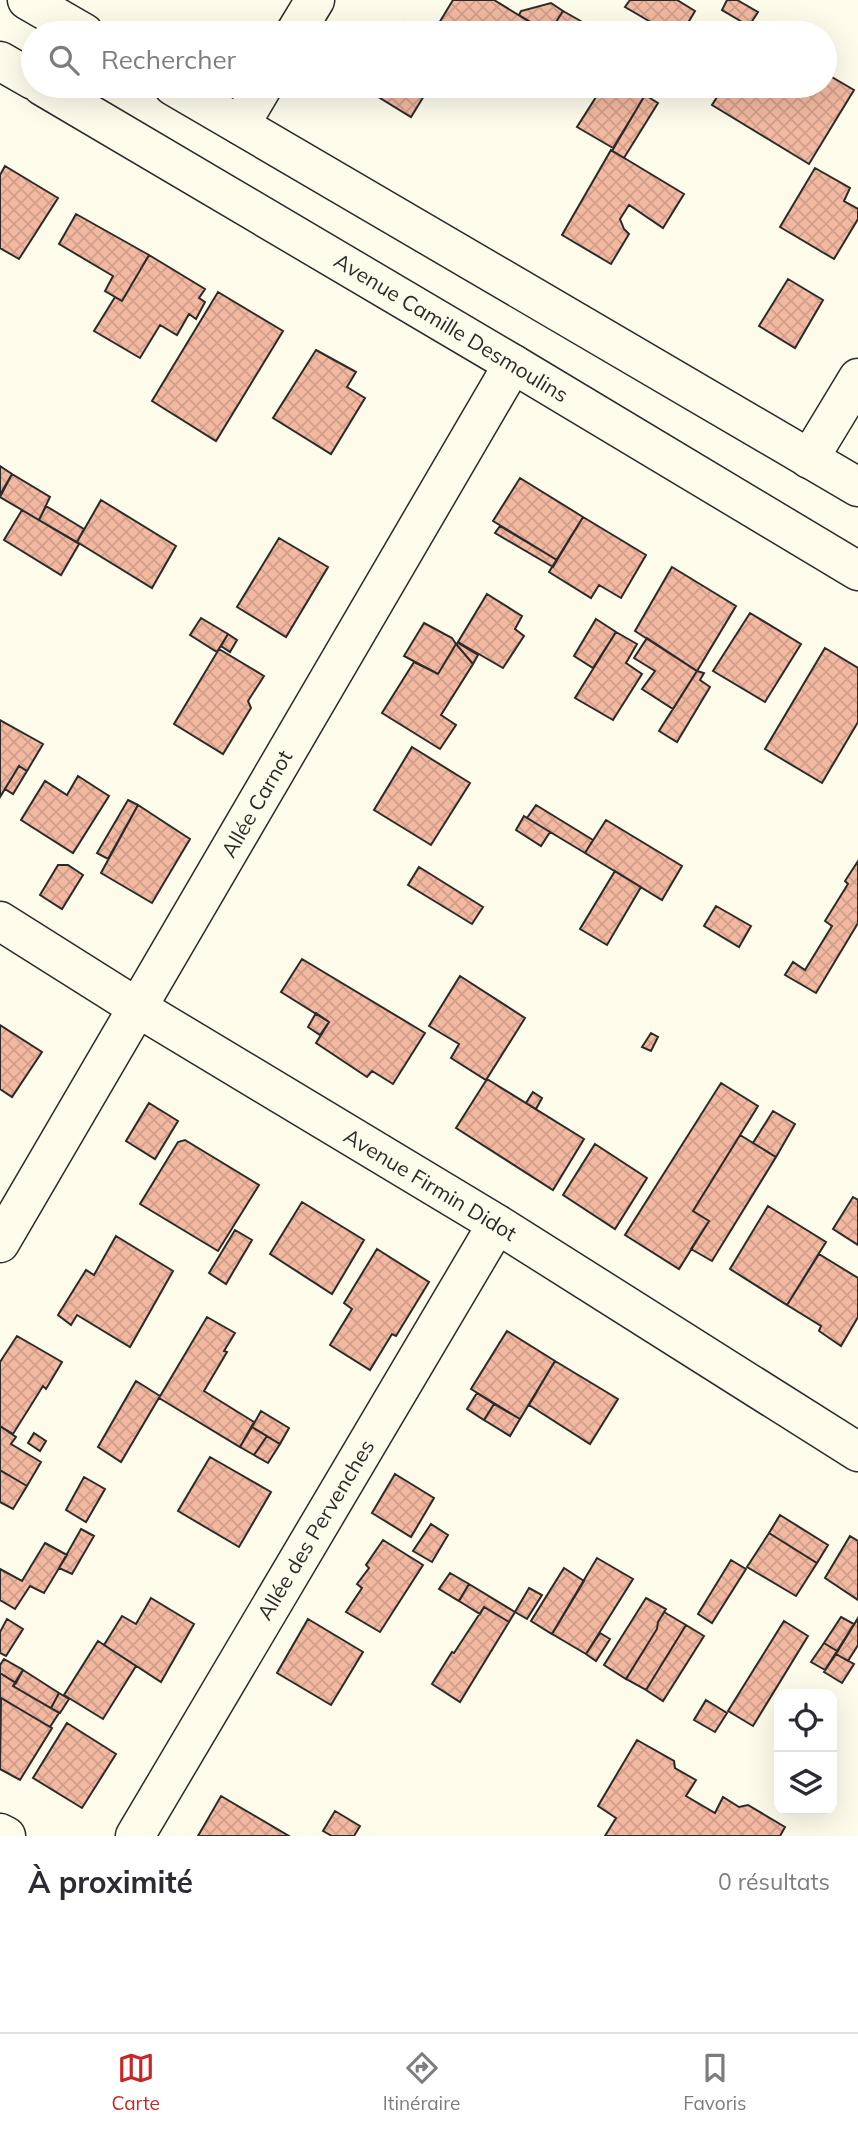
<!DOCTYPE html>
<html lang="fr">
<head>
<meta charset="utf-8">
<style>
	:root { --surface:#fff; --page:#f7f7f7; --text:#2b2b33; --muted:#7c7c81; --line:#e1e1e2; --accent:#c62828 }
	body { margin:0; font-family:Mulish,sans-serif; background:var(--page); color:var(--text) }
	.controls { position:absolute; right:21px; bottom:21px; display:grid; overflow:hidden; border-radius:14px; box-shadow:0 7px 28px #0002 }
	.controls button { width:63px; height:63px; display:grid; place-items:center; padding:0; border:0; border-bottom:2px solid var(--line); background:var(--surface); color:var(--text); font:35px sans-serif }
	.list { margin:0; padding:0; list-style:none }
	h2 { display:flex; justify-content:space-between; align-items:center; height:91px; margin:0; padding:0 28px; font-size:30px }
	h2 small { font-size:23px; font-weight:400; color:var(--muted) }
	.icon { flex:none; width:38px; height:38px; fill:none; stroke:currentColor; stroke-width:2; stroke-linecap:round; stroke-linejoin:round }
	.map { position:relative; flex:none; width:858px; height:1836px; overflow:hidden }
	.search { position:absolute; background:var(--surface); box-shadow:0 7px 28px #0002; left:21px; right:21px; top:21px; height:77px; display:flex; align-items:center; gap:18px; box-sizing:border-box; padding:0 24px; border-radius:38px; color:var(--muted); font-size:26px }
	.sheet { height:196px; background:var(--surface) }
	nav { display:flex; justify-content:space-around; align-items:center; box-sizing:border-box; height:98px; border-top:2px solid var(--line); background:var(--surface); font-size:19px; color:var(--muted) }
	nav a { display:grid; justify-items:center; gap:4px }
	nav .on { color:var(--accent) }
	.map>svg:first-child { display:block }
</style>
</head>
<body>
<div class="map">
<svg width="858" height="1836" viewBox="0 0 858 1836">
	<defs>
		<pattern id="building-cross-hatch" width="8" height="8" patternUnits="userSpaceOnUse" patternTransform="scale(1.75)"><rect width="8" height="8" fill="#f2b8a0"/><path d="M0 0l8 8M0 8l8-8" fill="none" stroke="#d09e8a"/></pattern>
	</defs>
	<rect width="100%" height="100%" fill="#fdfbea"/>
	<path fill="url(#building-cross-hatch)" stroke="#2b2b2b" stroke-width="2" d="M 453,0 L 494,0 L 548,33 L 433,33 Z
		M 630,0 L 677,0 L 695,11 L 682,33 L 648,33 L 654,24 L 625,7 Z
		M 727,0 L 737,0 L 758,12 L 749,26 L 722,10 Z
		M 551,3 L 563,11 L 549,33 L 519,15 L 521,11 Z
		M 563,11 L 593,28 L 590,33 L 549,33 Z
		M 404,22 L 421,33 L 396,33 Z
		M 825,73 L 854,90 L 809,164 L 712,105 L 724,86 L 825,86 Z
		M 370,86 L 430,86 L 411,117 L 367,90 Z
		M 510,86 L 529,86 L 524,94 Z
		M 603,86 L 636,86 L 647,92 L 613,148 L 577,127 Z
		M 636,86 L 651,86 L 647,92 Z
		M 645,95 L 658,103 L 624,158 L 612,151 Z
		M 611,150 L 684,194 L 663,228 L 629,205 L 620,219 L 624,229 L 629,234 L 611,264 L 562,235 Z
		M 5,166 L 58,198 L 19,259 L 0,248 L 0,175 Z
		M 815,168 L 850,188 L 844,201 L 858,209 L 858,219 L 834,259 L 780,227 Z
		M 76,214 L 149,255 L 122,301 L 105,291 L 113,276 L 59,244 Z
		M 149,255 L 205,289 L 199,298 L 205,302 L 196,319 L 189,314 L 177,335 L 160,325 L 140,358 L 94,331 L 115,297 L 122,301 Z
		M 788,279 L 823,300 L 795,348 L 759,326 Z
		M 218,292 L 283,331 L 216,441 L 152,401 Z
		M 316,350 L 356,372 L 347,387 L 365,398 L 331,454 L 273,418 Z
		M 0,466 L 12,474 L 0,495 Z
		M 12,474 L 50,497 L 39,520 L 0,497 Z
		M 520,478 L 583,517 L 557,560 L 493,521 Z
		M 101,500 L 176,546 L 152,588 L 77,542 Z
		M 46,506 L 84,529 L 77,542 L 39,520 Z
		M 22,510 L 79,544 L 61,575 L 4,540 Z
		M 583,517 L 646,555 L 621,598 L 599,585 L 591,598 L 549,572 Z
		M 500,526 L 557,560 L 553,567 L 495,533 Z
		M 279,538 L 328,567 L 286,637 L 237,607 Z
		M 672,567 L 736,606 L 697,671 L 635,631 Z
		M 487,594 L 522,616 L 515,629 L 524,636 L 503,668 L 458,642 Z
		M 750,613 L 801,644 L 765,702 L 713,671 Z
		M 201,618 L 228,634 L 217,652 L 190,635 Z
		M 596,619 L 616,632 L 593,668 L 574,656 Z
		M 424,623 L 452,638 L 456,644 L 438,674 L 404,656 Z
		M 616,632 L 637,644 L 626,663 L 642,674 L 613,720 L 575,698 Z
		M 228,634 L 237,640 L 230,652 L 221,646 Z
		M 647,638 L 697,671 L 673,709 L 642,689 L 655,671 L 634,658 Z
		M 458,643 L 478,655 L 473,664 L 456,644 Z
		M 456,644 L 473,664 L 441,715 L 456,725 L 440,749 L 382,713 L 414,662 L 438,674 Z
		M 825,648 L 858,668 L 858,722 L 822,783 L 765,749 Z
		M 219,649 L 264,676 L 248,701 L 251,708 L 223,754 L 174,724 Z
		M 697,671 L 704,673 L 700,680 L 710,687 L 677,742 L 659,731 Z
		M 0,720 L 43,744 L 27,771 L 19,766 L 0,797 Z
		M 412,747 L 470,783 L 431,845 L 374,810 Z
		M 19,766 L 27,771 L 13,794 L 5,789 Z
		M 78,776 L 109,796 L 73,853 L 21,820 L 45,781 L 67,795 Z
		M 128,800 L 138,805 L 108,859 L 97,853 Z
		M 138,805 L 190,839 L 152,903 L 101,873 Z
		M 536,805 L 593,840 L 585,853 L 527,818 Z
		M 524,816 L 550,832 L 541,846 L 516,830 Z
		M 606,820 L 682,866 L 662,900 L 585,853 Z
		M 858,861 L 858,923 L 816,993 L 785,975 L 793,962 L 805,970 L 832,926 L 825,921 L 848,884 L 845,881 Z
		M 58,865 L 68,865 L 83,875 L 62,909 L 40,895 Z
		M 419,867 L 483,907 L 472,924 L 408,885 Z
		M 615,871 L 641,887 L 607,945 L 580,929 Z
		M 716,906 L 751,926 L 739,947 L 704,926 Z
		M 302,959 L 425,1033 L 393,1084 L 372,1071 L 367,1077 L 316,1043 L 329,1022 L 281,992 Z
		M 460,976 L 525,1018 L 486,1080 L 451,1058 L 459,1044 L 429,1026 Z
		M 316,1013 L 329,1022 L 320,1035 L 308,1027 Z
		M 0,1025 L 42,1052 L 12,1097 L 0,1089 Z
		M 651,1033 L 658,1037 L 651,1051 L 642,1047 Z
		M 487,1079 L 584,1139 L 553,1190 L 456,1128 Z
		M 721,1083 L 758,1106 L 693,1211 L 709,1221 L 679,1269 L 625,1235 Z
		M 533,1092 L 542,1098 L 536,1109 L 526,1103 Z
		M 149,1103 L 178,1121 L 155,1159 L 126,1141 Z
		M 773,1111 L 795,1124 L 776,1157 L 753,1143 Z
		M 740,1135 L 776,1157 L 712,1261 L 691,1249 L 709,1221 L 693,1211 Z
		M 185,1140 L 259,1185 L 218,1251 L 140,1204 L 178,1142 Z
		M 595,1144 L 647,1178 L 615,1229 L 563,1195 Z
		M 853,1197 L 858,1200 L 858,1245 L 833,1229 Z
		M 302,1202 L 364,1240 L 332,1294 L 270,1254 Z
		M 768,1206 L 826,1242 L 787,1305 L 730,1269 Z
		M 235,1230 L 252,1240 L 226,1284 L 209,1273 Z
		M 116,1236 L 173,1271 L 130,1347 L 77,1315 L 71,1325 L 58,1315 L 86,1270 L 94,1275 Z
		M 377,1249 L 429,1282 L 396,1336 L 392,1334 L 370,1370 L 330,1345 L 352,1309 L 344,1303 Z
		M 819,1254 L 858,1278 L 858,1317 L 841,1346 L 819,1331 L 821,1326 L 787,1305 Z
		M 207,1317 L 235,1333 L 224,1351 L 227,1352 L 204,1391 L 254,1422 L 240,1447 L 159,1398 Z
		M 507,1331 L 555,1361 L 520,1419 L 471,1389 Z
		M 17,1336 L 62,1362 L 46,1389 L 43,1386 L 13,1434 L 0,1426 L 0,1362 Z
		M 555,1361 L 618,1399 L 590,1444 L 529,1405 Z
		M 136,1381 L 160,1396 L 121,1462 L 98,1447 Z
		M 477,1393 L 494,1404 L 484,1420 L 467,1409 Z
		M 494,1404 L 520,1419 L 510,1436 L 484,1420 Z
		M 261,1411 L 289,1428 L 280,1444 L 252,1427 Z
		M 0,1426 L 16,1437 L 11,1444 L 41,1462 L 27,1486 L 0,1470 Z
		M 252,1427 L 267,1436 L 254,1455 L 240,1447 Z
		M 34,1433 L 46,1441 L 40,1451 L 28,1443 Z
		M 267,1436 L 280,1444 L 268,1463 L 254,1455 Z
		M 210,1457 L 271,1492 L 239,1547 L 178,1511 Z
		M 0,1470 L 27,1486 L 13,1509 L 0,1502 Z
		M 395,1474 L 434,1498 L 411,1537 L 372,1513 Z
		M 84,1477 L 105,1489 L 86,1522 L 66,1510 Z
		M 780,1515 L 828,1545 L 817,1563 L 769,1533 Z
		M 431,1524 L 448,1535 L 432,1562 L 413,1551 Z
		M 81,1529 L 94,1536 L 72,1574 L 59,1568 Z
		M 769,1533 L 817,1563 L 796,1596 L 747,1567 Z
		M 850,1536 L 858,1541 L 858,1600 L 825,1578 Z
		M 383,1540 L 423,1565 L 380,1632 L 346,1612 L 362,1588 L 357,1584 L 369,1568 L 366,1565 Z
		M 45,1543 L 67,1555 L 44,1593 L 30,1586 L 15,1609 L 0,1600 L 0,1569 L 22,1581 Z
		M 597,1558 L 633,1579 L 586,1654 L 552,1634 Z
		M 731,1560 L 746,1569 L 712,1623 L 698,1614 Z
		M 564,1568 L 584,1581 L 552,1634 L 531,1621 Z
		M 450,1573 L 469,1584 L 459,1601 L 439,1589 Z
		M 469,1584 L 515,1612 L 509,1622 L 484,1607 L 480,1614 L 459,1601 Z
		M 529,1588 L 542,1595 L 527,1619 L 515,1612 Z
		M 151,1598 L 194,1624 L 161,1682 L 104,1645 L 122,1616 L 136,1624 Z
		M 646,1598 L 666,1609 L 658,1622 L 657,1629 L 626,1679 L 604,1665 Z
		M 484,1607 L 509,1622 L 460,1702 L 432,1684 L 452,1652 L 454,1653 Z
		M 664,1612 L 686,1625 L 646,1690 L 626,1679 L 657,1629 L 658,1622 Z
		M 841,1617 L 854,1624 L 837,1651 L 824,1643 Z
		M 858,1618 L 858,1645 L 848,1661 L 836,1654 Z
		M 7,1619 L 23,1629 L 6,1656 L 0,1653 L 0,1632 Z
		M 308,1619 L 363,1652 L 331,1705 L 277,1673 Z
		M 784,1621 L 808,1636 L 753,1726 L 728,1711 Z
		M 686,1625 L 704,1636 L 663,1701 L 646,1690 Z
		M 600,1633 L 610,1639 L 596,1661 L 586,1654 Z
		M 98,1641 L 136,1666 L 103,1719 L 64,1695 Z
		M 824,1643 L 837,1651 L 825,1670 L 811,1662 Z
		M 836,1654 L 854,1664 L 842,1683 L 824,1672 Z
		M 4,1659 L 23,1670 L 16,1683 L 0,1673 L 0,1665 Z
		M 23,1670 L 59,1693 L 51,1708 L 13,1686 Z
		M 0,1673 L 16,1683 L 13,1686 L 59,1713 L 50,1727 L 1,1698 L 0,1700 Z
		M 59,1693 L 69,1699 L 60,1713 L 51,1708 Z
		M 1,1698 L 52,1728 L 20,1780 L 0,1769 Z
		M 706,1700 L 727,1713 L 715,1732 L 694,1720 Z
		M 67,1723 L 116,1754 L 82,1808 L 33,1778 Z
		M 637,1740 L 674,1761 L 675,1768 L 696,1780 L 686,1796 L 715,1813 L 723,1797 L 739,1807 L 748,1805 L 785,1827 L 780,1836 L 605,1836 L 616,1818 L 598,1806 Z
		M 221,1796 L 289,1836 L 198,1836 Z
		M 335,1811 L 360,1826 L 354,1836 L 332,1836 L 323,1831 Z"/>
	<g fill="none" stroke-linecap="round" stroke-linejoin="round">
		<g stroke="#2b2b2b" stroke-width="41">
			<path id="street" d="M 295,33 L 315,0
				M 240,125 L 263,86
				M 809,459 L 858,378
				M 0,921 L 138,1008 L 497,1224 L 858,1452
				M 0,1243 L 513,364
				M 0,1833 L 6,1836
				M 135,1836 L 497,1224"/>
		</g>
		<g stroke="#2b2b2b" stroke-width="41">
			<path id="secondary" d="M 27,0 L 84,33
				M 0,61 L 33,80
				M 42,86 L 513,364 L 858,571
				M 173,86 L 858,487"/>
		</g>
		<use href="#street" stroke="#fdfbea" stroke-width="38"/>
		<use href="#secondary" stroke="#fdfbea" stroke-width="38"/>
	</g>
	<g text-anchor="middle" stroke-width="5" stroke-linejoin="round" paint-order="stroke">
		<g font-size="21" fill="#2b2b2b" stroke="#fdfbea">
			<text transform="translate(451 328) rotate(31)" y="7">Avenue Camille Desmoulins</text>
			<text transform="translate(257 804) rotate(-60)" y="7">Allée Carnot</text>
			<text transform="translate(430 1185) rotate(31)" y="7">Avenue Firmin Didot</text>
			<text transform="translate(316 1530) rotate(-59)" y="7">Allée des Pervenches</text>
		</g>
	</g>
</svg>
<div class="controls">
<button><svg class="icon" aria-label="locate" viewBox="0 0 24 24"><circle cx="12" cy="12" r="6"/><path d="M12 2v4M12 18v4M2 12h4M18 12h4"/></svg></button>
<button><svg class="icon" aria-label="layers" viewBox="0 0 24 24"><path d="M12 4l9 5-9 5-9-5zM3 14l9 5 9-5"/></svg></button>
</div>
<div class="search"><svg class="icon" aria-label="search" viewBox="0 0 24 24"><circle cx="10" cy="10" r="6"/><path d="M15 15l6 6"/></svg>Rechercher</div>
</div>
<section class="sheet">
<h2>À proximité<small>0 résultats</small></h2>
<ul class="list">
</ul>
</section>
<nav>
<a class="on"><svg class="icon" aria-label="map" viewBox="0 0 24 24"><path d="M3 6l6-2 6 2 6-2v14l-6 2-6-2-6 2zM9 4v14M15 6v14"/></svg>Carte</a>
<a><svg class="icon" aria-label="directions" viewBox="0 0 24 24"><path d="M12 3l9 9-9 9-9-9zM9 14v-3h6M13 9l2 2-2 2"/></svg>Itinéraire</a>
<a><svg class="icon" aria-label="saved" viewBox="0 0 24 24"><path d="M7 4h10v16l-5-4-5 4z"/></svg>Favoris</a>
</nav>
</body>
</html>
